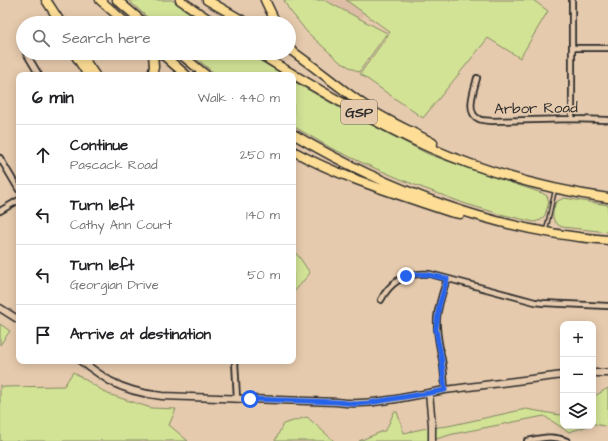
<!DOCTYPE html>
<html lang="en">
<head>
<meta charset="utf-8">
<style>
	:root { --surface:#fff; --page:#f6f6f6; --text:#202124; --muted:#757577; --line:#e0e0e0 }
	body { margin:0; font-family:"Architects Daughter",sans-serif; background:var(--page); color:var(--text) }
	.controls { position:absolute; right:12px; bottom:12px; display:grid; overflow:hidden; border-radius:8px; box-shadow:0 2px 10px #0003 }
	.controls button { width:36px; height:36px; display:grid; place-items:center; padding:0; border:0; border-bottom:1px solid var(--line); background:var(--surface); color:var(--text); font:20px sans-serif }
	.stop { position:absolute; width:12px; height:12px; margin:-9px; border:3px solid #2563eb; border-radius:50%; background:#fff }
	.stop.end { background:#2563eb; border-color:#fff; box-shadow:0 1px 4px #0008 }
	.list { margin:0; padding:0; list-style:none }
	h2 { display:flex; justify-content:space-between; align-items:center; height:52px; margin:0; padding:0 16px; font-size:17px }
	h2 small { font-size:13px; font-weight:400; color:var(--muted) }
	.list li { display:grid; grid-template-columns:26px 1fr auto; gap:12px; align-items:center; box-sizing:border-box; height:60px; padding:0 16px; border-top:1px solid var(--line) }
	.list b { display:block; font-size:15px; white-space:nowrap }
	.list p { margin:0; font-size:13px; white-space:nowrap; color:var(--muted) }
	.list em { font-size:13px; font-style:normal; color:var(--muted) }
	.icon { flex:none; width:22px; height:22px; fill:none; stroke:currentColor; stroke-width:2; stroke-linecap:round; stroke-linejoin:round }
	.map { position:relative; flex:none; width:608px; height:441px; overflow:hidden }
	.search { position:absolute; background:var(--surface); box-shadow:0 2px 10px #0003; left:16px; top:16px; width:280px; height:44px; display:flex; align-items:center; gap:10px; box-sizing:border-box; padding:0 14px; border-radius:22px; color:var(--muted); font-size:15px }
	.panel { position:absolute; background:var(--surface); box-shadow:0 2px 10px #0003; left:16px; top:72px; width:280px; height:292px; border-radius:8px }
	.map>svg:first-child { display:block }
</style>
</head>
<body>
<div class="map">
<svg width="608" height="441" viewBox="0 0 608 441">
	<rect width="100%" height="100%" fill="#e6caad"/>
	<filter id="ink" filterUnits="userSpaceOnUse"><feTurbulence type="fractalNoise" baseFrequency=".025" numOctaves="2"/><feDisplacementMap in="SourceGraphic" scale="8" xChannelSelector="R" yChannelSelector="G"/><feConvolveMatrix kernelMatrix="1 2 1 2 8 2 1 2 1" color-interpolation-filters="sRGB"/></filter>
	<g filter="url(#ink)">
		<path fill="#ddbda5" d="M 324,0 L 377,0 L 361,19 Z"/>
		<path fill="#d3e396" stroke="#7f8760" d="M 128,0 L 172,0 L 204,23 L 154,23 Z
			M 284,0 L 324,0 L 387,33 L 359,72 L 340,62 L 307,32 L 288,8 Z
			M 346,0 L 533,0 L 548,11 L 520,58 L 488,38 L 423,118 L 360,74 L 390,32 Z
			M 189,53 L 248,53 L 284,75 L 217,75 Z
			M 293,81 L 352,115 L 428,154 L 470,169 L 542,193 L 547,196 L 549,202 L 545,215 L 541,220 L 534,222 L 500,214 L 466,204 L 410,183 L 365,164 L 331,148 L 293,126 Z
			M 564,198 L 608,205 L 608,232 L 562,227 C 550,221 552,213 556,202 Z
			M 293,250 L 300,258 L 310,273 L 293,293 Z
			M 0,324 L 10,331 L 0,345 Z
			M 73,372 L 108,394 L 151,408 L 176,409 L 169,425 L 188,441 L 0,441 L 0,385 L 4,387 L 64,386 Z
			M 608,388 L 608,427 L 595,424 L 593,424 L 593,397 Z
			M 526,409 L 560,415 L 563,413 L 563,426 L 588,426 L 569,432 L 544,416 L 453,434 L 429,441 L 359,441 L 386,430 L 394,412 L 397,412 L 404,433 L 422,429 L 448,426 Z
			M 307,417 L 334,441 L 275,441 L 283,424 Z"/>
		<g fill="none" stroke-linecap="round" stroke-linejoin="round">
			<g stroke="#2b2b2b" stroke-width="5">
				<path id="lane" d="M 546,230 L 555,190"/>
			</g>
			<g stroke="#2b2b2b" stroke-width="8">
				<path id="street" d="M 572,0 L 572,119
					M 22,45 L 23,47
					M 572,48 L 608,48
					M 26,53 L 39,75
					M 477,78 C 474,90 465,113 479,119 C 482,121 488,120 491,121 L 572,119 L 608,120
					M 0,158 L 19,190
					M 0,211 L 19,200
					M 381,300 C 391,280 408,272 430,274 L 535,302 L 543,303 L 608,306
					M 235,361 L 237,399
					M 445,390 C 444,378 444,366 441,355 C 439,342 436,332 437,318 C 438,305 443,291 447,279
					M 527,441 C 542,438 552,435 567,441"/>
			</g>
			<g stroke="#2b2b2b" stroke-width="9">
				<path id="secondary" d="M 0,308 L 19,320
					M 81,361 C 91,368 100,375 110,381 C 126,390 144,394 162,396 L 337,402 C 357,405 376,402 396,399 C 412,396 428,393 445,390 L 563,375
					M 593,373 L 608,373
					M 429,393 L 432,425 L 432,441"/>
			</g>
			<g stroke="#2b2b2b" stroke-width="11">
				<path id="highway" d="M 46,0 L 61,23
					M 100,0 L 126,23
					M 117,0 L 144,23
					M 180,0 L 214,23
					M 207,0 L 247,23
					M 265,0 L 276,23
					M 289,49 C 318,69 344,92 373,111 C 392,123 413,132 433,143
					M 74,53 L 88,75
					M 80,53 L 95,75
					M 161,53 L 186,75
					M 179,53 L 206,75
					M 258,53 C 313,87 369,120 428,147 C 485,172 546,189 608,198
					M 152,75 L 154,67 L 153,53
					M 293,134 C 387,190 498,232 608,240
					M 293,151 C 342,178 397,194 450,212 L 460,214"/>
			</g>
			<use href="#lane" stroke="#e6caad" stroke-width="2"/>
			<use href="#street" stroke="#e6caad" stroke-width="4.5"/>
			<use href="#secondary" stroke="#e6caad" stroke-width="6"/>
			<use href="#highway" stroke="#fede96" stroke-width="8"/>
		</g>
	</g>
	<g fill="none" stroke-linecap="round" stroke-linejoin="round" filter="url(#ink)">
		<path stroke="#2563eb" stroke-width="5" d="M 250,399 L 337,402 L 356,404 L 368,403 L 429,393 L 445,390 L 441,355 L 438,341 L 436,329 L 439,306 L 447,279 C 432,275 422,272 406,276"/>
	</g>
	<g text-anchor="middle" stroke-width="3" stroke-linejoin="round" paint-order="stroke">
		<rect fill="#e6caad" stroke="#635b52" stroke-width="1" x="341" y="100" width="36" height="24" rx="3"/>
		<g font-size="14" font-weight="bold" fill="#2b2b2b">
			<text x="359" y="117">GSP</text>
		</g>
		<g font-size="15" fill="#2b2b2b" stroke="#e6caad">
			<text transform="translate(536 108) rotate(-1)" y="5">Arbor Road</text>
		</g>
	</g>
</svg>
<div class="controls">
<button>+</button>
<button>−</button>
<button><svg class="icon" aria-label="layers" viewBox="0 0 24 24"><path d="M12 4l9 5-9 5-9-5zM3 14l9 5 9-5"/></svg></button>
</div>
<div class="stop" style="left:250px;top:399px"></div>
<div class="stop end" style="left:406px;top:276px"></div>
<div class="search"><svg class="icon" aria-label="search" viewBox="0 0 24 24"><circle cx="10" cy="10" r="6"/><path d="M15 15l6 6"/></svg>Search here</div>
<section class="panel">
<h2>6 min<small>Walk · 440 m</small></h2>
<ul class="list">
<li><svg class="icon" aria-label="ahead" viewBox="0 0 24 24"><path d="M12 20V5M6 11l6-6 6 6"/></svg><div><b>Continue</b><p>Pascack Road</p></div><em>250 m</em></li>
<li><svg class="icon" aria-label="left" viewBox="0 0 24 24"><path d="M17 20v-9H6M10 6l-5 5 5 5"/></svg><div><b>Turn left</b><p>Cathy Ann Court</p></div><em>140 m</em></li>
<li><svg class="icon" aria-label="left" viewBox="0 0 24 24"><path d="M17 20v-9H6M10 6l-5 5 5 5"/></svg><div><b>Turn left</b><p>Georgian Drive</p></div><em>50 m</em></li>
<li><svg class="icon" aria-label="arrive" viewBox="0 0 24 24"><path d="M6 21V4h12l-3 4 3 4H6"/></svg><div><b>Arrive at destination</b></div></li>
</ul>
</section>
</div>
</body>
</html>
